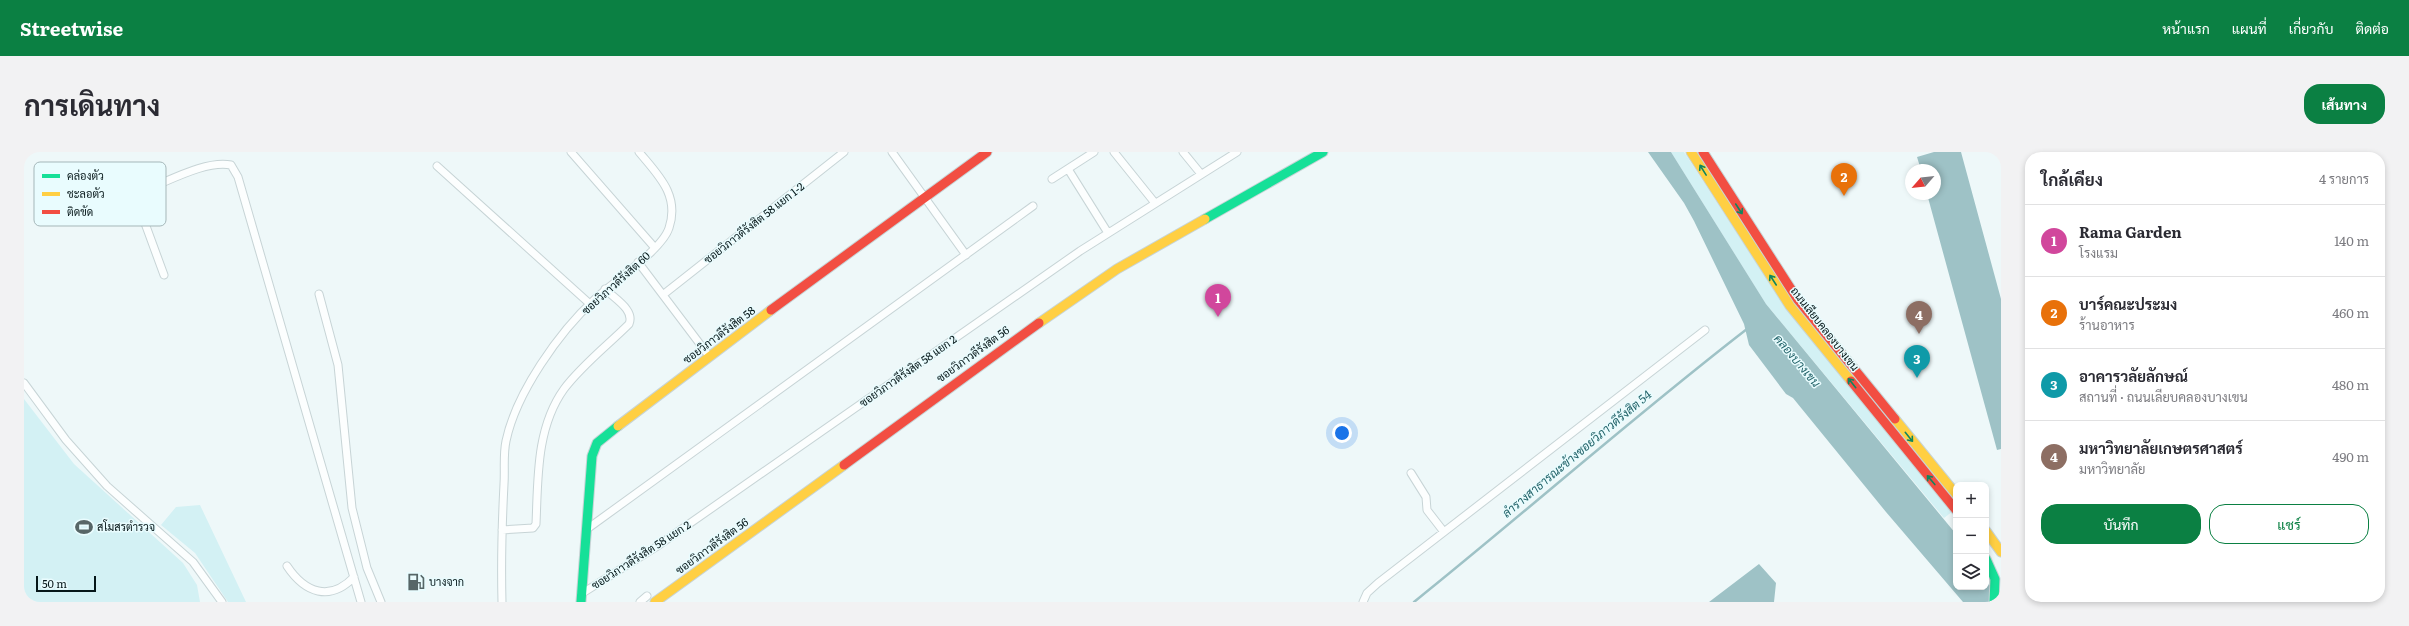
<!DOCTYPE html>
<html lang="th">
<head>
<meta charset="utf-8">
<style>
	:root { --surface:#fff; --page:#f2f2f3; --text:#2b2b33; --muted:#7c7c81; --line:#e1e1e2; --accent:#0b8043 }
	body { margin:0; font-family:Literata,Sarabun,serif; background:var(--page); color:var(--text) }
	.controls { position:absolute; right:12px; bottom:12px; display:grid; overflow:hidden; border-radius:8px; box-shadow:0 2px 6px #0003 }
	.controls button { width:36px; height:36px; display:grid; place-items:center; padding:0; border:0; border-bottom:1px solid var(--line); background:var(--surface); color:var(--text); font:20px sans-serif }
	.compass { position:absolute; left:1881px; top:12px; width:36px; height:36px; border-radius:50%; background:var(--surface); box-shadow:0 2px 6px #0003; rotate:242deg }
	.scale { position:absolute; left:12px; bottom:10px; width:60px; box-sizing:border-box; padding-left:4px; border:2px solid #061719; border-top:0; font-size:11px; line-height:14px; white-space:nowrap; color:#061719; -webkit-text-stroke:3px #e9fcfe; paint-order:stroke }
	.you { position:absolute; left:1318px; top:281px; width:14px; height:14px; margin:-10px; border:3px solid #fff; border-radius:50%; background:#1a73e8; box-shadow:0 0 0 6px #1a73e833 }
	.badge { display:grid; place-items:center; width:26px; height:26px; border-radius:50%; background:var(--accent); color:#fff; font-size:13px; font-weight:700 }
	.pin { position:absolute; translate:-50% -33px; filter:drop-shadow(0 1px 2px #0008) }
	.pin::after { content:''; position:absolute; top:21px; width:14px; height:12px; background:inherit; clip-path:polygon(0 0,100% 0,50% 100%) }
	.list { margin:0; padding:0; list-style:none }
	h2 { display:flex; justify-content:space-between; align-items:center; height:52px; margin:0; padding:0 16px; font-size:17px }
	h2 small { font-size:13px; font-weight:400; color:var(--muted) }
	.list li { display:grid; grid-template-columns:26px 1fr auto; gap:12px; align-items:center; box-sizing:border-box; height:72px; padding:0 16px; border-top:1px solid var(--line) }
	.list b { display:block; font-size:15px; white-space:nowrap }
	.list p { margin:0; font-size:13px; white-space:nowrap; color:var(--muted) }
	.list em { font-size:13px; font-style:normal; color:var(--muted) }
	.actions { display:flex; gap:8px; padding:12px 16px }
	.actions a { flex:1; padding:9px 0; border:1px solid var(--accent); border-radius:16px; text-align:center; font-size:14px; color:var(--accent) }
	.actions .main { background:var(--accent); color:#fff }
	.icon { flex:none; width:22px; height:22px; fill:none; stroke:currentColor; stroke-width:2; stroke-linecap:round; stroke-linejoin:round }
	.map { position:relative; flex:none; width:1977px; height:450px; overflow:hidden; border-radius:16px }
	header { display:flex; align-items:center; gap:24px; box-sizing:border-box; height:56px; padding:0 20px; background:var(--accent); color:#fff }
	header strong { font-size:19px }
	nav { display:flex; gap:22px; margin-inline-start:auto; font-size:14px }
	.intro { display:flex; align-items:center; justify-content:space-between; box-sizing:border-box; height:96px; padding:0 24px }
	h1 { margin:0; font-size:28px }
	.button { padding:10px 18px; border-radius:16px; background:var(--accent); color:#fff; font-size:14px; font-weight:700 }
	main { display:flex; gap:24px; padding:0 24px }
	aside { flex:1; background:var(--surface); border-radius:16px; box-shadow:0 2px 6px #0003 }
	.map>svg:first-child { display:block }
</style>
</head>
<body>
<header>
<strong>Streetwise</strong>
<nav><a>หน้าแรก</a><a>แผนที่</a><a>เกี่ยวกับ</a><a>ติดต่อ</a></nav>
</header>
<div class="intro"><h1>การเดินทาง</h1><a class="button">เส้นทาง</a></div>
<main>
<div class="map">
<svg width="1977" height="450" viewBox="0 0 1977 450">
	<rect width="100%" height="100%" fill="#eef8f9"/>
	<path fill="#d3f1f4" d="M 1647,0 L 1660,0 L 1729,106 L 1775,171 L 1929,359 L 1920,366 L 1742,152 Z
		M 0,247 L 50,312 L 159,411 L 173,433 L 176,450 L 0,450 Z
		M 176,353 L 222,450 L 204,450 L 171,401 L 137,373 L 152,355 Z"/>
	<path fill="#9ec2c6" d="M 1624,0 L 1647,0 L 1742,152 L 1932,382 L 1932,435 L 1962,435 L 1962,430 L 1977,443 L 1977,450 L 1939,450 L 1862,360 L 1769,246 L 1762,242 L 1725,193 L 1720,172 L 1670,69 L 1660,51 Z
		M 1910,0 L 1937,0 L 1977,147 L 1977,297 L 1973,298 L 1903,42 L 1911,42 L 1911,18 L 1897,18 L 1893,5 Z
		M 1735,412 L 1752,431 L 1750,450 L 1685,450 Z"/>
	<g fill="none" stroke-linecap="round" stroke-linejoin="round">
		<path stroke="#9ec2c6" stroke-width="2.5" d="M 1390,450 C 1502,360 1609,265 1723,177"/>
		<g stroke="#c7d4d6" stroke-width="9">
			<path id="street" d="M 547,0 L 631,96
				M 868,0 L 942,103
				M 1090,0 L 1131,51
				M 1159,0 L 1177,22
				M 413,14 L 566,152
				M 1044,17 L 1084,81
				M 1028,27 L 1070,0
				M 614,110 L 685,204
				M 140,123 L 115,55 L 121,38 C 145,29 182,8 207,13 L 214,25 L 337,450
				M 295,142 L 314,213 L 328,356 L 343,416 L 357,450
				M 640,142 L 820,0
				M 0,231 L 42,288 L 83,334 L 169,410 L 198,450
				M 1387,321 L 1402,345 L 1403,358 L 1420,380
				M 563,377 L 1009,54
				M 478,378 L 509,376 L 512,372 C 514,327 512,276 540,237 C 558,213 584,193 605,172 C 611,158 591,147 581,137
				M 263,414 C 281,441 306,450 330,425
				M 557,442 L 632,395 L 1056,99 L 1213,0
				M 478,450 C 477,411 478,371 480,332 C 481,318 479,303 482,289 C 492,241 535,180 571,147 C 589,130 638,98 645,76 C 656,43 634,23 615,0
				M 616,450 L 623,444
				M 1339,450 L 1343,441 L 1354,431 L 1681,178"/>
		</g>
		<g stroke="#c7d4d6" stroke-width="11">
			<path id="fast" d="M 1181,67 L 1299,0
				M 1962,407 L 1971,427 L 1970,450
				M 557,450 L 568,304 L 573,291 L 594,274"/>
		</g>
		<g stroke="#c7d4d6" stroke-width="11">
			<path id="slow" d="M 1667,0 L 1766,154 L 1827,229
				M 1015,171 L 1093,117 L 1181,67
				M 1871,267 L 1932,342
				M 594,274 L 747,158
				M 1962,379 L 1977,400
				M 631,450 L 820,313"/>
		</g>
		<g stroke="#c7d4d6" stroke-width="11">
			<path id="jam" d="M 1679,0 L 1774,148 L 1871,267
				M 747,158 L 963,0
				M 1827,229 L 1932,358
				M 820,313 L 1015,171"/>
		</g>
		<use href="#street" stroke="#fcfefe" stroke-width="7"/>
		<use href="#fast" stroke="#16e098" stroke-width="9"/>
		<use href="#slow" stroke="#ffcf43" stroke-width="9"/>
		<use href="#jam" stroke="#f24e42" stroke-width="9"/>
	</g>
	<defs><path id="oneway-shaft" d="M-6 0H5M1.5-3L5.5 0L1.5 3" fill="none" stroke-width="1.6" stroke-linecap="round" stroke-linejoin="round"/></defs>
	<g stroke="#0f865f">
		<use href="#oneway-shaft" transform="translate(1679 18) rotate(-122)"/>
		<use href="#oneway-shaft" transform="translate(1715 57) rotate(57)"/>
		<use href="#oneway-shaft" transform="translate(1749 128) rotate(-123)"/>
		<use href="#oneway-shaft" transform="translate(1828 231) rotate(-129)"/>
		<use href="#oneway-shaft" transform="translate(1885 285) rotate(51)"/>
		<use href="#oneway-shaft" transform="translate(1907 328) rotate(-130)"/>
	</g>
	<defs>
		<g id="stadium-bare" transform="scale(1.38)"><path d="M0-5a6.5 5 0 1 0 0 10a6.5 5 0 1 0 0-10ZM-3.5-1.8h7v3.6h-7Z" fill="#576667" stroke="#e9fcfe" stroke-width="2.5" paint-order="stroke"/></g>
		<g id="fuel-bare" transform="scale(1.38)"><path d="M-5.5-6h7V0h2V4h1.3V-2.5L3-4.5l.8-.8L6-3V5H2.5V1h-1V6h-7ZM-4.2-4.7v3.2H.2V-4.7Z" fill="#576667" stroke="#e9fcfe" stroke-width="2.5" paint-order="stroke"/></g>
	</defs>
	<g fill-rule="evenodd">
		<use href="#stadium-bare" x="60" y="375"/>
		<use href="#fuel-bare" x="392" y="430"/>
	</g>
	<g text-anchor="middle" stroke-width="3" stroke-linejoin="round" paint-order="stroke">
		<g font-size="11" fill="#061719" stroke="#e9fcfe">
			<text transform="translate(730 71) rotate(-38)" y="4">ซอยวิภาวดีรังสิต 58 แยก 1-2</text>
			<text transform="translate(592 131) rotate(-42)" y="4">ซอยวิภาวดีรังสิต 60</text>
			<text transform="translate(1801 177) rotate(52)" y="4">ถนนเลียบคลองบางเขน</text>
			<text transform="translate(695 183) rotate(-37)" y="4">ซอยวิภาวดีรังสิต 58</text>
			<text transform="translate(949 202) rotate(-36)" y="4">ซอยวิภาวดีรังสิต 56</text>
			<text transform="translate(884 219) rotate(-35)" y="4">ซอยวิภาวดีรังสิต 58 แยก 2</text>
			<text transform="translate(688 394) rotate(-36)" y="4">ซอยวิภาวดีรังสิต 56</text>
			<text transform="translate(617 403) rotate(-33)" y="4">ซอยวิภาวดีรังสิต 58 แยก 2</text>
		</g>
		<g font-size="11" fill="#061719" stroke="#e9fcfe" text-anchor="start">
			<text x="73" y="379">สโมสรตำรวจ</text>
			<text x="405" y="434">บางจาก</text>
		</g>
		<g font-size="12" font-style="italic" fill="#216268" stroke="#e9fcfe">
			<text transform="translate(1773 209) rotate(50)" y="4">คลองบางเขน</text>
			<text transform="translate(1553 302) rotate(-40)" y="4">ลำรางสาธารณะข้างซอยวิภาวดีรังสิต 54</text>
		</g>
	</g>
	<rect x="10" y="10" width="132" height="64" rx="6" fill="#e9fcfe" stroke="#a5b7b9" stroke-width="1"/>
	<rect x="18" y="22" width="18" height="4" fill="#16e098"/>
	<rect x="18" y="40" width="18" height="4" fill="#ffcf43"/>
	<rect x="18" y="58" width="18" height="4" fill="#f24e42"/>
	<g font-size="11" fill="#061719">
		<text x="43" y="28">คล่องตัว</text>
		<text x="43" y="46">ชะลอตัว</text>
		<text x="43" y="64">ติดขัด</text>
	</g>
</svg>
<div class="controls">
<button>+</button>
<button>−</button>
<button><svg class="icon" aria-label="layers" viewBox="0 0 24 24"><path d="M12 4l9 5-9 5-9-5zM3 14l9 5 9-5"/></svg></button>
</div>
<svg class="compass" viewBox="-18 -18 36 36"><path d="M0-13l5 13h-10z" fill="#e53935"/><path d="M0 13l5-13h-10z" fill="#7c7c81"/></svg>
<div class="scale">50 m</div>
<div class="you"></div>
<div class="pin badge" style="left:1194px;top:165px;background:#d1479c">1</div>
<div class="pin badge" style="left:1820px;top:44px;background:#e8710a">2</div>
<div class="pin badge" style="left:1893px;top:226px;background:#0f9aa8">3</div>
<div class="pin badge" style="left:1895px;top:182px;background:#8d6e63">4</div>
</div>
<aside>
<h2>ใกล้เคียง<small>4 รายการ</small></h2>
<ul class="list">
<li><span class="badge" style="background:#d1479c">1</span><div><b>Rama Garden</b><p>โรงแรม</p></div><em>140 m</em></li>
<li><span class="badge" style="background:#e8710a">2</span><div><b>บาร์คณะประมง</b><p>ร้านอาหาร</p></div><em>460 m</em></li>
<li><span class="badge" style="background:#0f9aa8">3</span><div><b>อาคารวลัยลักษณ์</b><p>สถานที่ · ถนนเลียบคลองบางเขน</p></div><em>480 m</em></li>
<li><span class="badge" style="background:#8d6e63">4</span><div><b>มหาวิทยาลัยเกษตรศาสตร์</b><p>มหาวิทยาลัย</p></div><em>490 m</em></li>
</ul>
<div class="actions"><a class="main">บันทึก</a><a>แชร์</a></div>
</aside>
</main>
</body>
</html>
